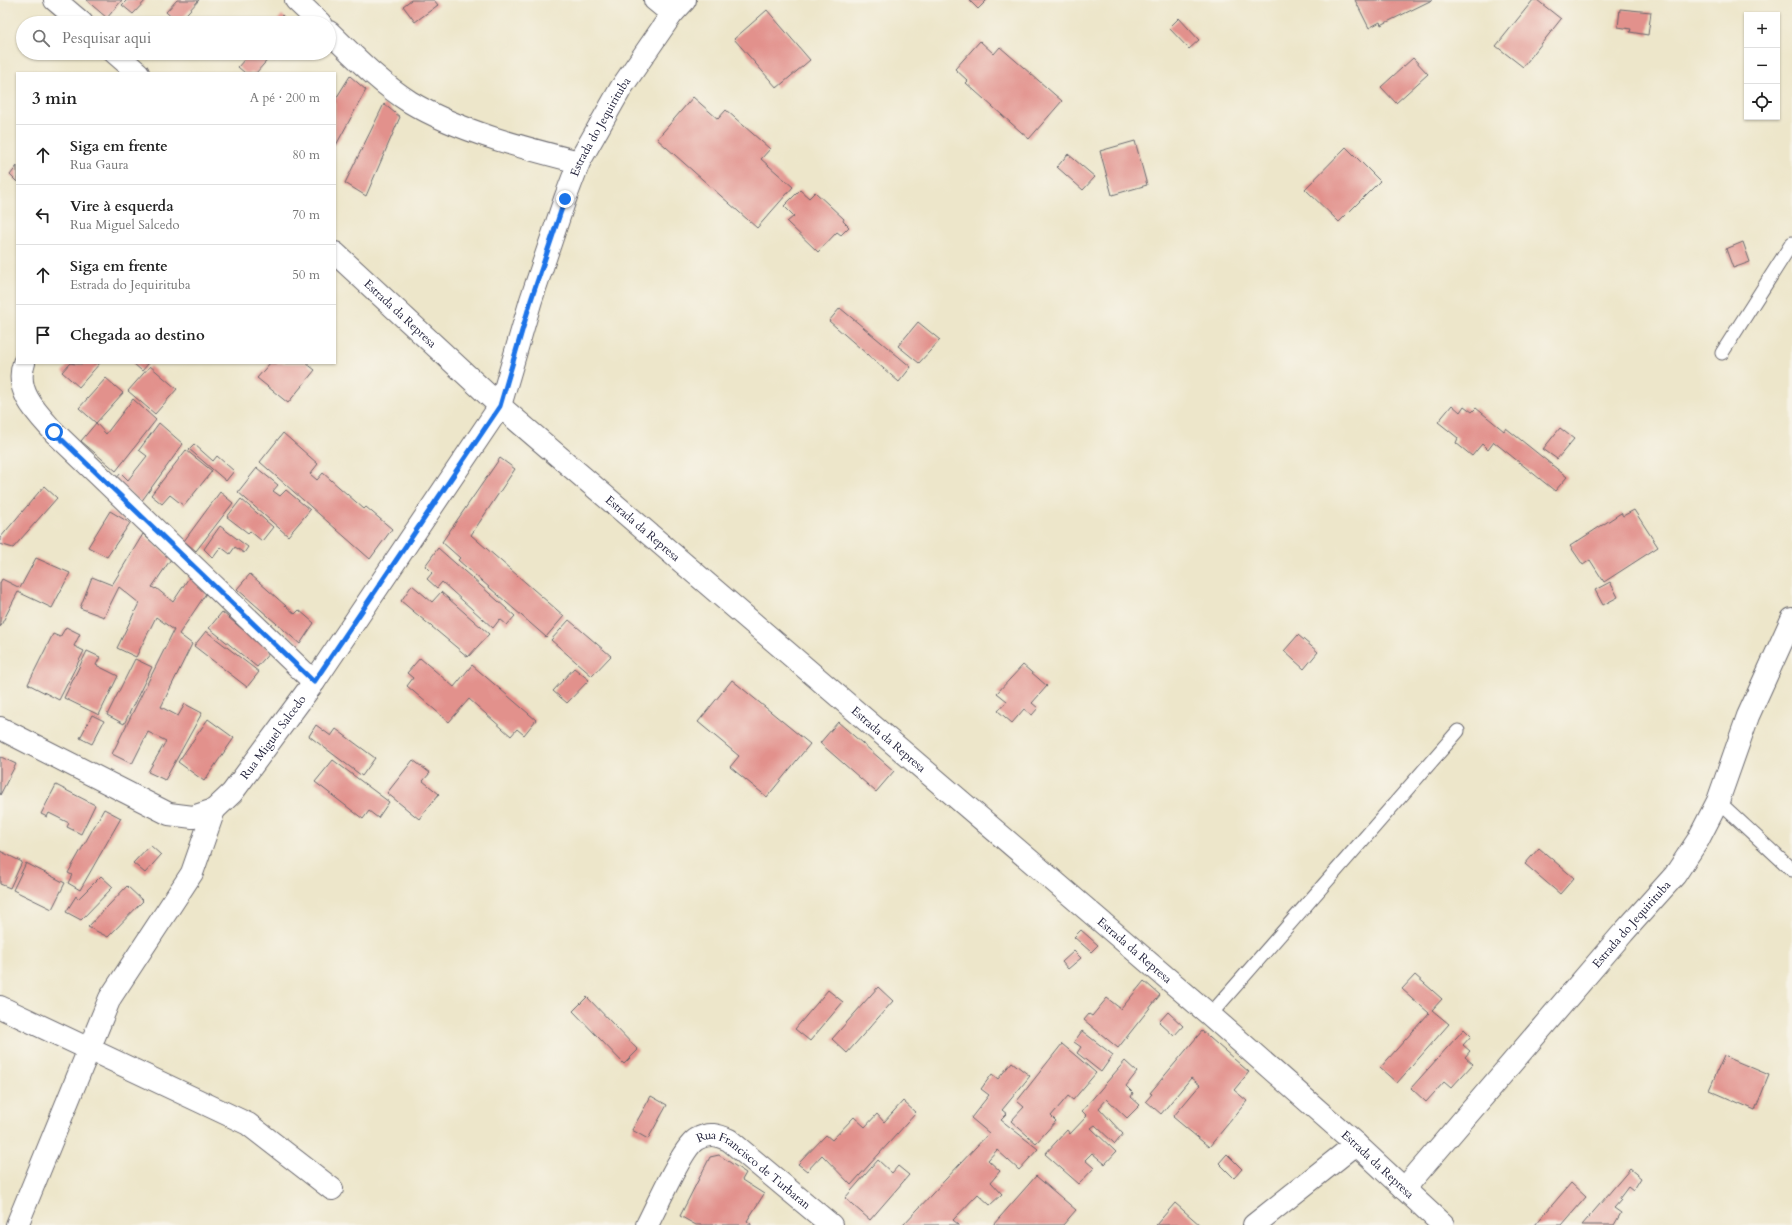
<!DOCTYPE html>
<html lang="pt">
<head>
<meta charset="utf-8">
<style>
	:root { --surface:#fff; --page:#f6f6f6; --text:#222; --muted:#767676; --line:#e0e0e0 }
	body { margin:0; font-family:Cardo,serif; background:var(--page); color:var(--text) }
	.controls { position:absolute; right:12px; top:12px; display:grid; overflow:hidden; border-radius:0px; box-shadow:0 1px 3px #0004 }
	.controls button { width:36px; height:36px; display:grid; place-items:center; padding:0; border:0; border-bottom:1px solid var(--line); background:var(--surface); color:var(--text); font:20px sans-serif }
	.stop { position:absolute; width:12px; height:12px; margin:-9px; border:3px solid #1a73e8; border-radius:50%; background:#fff }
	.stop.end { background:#1a73e8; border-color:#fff; box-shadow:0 1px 4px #0008 }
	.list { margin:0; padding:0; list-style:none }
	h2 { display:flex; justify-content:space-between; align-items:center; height:52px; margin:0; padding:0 16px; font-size:17px }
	h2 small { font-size:13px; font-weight:400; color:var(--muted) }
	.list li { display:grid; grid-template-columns:26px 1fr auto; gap:12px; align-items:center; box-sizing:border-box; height:60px; padding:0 16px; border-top:1px solid var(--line) }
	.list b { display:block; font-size:15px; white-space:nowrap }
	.list p { margin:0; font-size:13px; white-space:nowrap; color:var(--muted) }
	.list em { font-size:13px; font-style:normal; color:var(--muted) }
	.icon { flex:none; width:22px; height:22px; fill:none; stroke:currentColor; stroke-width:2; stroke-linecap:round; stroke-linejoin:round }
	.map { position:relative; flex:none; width:1792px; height:1225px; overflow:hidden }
	.search { position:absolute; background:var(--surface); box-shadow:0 1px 3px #0004; left:16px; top:16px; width:320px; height:44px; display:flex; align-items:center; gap:10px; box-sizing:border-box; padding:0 14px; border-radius:22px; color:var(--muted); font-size:15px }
	.panel { position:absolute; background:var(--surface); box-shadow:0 1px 3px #0004; left:16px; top:72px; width:320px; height:292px; border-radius:0px }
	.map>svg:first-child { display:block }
</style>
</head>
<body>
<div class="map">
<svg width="1792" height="1225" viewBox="0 0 1792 1225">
	<rect width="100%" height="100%" fill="#f7f3e8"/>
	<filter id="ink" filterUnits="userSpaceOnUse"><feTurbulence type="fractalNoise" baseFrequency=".025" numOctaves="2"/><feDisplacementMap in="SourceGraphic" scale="8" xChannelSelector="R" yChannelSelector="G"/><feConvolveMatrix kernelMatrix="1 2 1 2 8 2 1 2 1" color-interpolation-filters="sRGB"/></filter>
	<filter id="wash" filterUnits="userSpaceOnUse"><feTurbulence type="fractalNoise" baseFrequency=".012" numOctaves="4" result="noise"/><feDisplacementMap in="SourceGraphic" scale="16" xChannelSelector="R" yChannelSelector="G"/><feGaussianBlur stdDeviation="0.9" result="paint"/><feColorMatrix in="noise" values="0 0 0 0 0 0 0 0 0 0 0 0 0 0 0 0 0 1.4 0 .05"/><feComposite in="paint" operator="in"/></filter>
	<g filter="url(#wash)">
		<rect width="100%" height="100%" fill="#ede6ca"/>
		<g id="blocks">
			<path fill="#e2918c" d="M 86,0 L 122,0 L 107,18 Z
				M 127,0 L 146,0 L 133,14 L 122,5 Z
				M 177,0 L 199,0 L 178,23 L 166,12 Z
				M 411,0 L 434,0 L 438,5 L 415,22 L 403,6 Z
				M 969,0 L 987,0 L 978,9 Z
				M 1355,0 L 1432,0 L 1381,25 L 1380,22 L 1369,28 Z
				M 1533,0 L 1537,0 L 1561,19 L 1523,67 L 1496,46 Z
				M 1620,9 L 1651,12 L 1648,35 L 1630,32 L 1631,29 L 1618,27 Z
				M 767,10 L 810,60 L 777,88 L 734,39 Z
				M 282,15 L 290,23 L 275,23 Z
				M 1179,18 L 1199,40 L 1189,49 L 1169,28 Z
				M 980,41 L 994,54 L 1000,47 L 1062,101 L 1029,139 L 966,83 L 968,81 L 955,69 Z
				M 250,53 L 279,53 L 274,60 L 270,57 L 256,73 L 245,73 L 238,67 Z
				M 1413,58 L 1428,74 L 1396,103 L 1381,87 Z
				M 350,76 L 366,90 L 335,147 L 335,100 Z
				M 693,97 L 718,119 L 726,110 L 770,149 L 761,159 L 793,187 L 757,228 L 657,139 Z
				M 384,104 L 400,117 L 366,196 L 345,183 Z
				M 1135,141 L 1147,185 L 1112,195 L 1100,151 Z
				M 1346,147 L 1380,181 L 1339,222 L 1305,189 Z
				M 1068,154 L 1095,177 L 1083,190 L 1057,167 Z
				M 17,166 L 17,182 L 10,175 Z
				M 800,190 L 809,198 L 815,192 L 844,219 L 843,221 L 849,227 L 841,235 L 837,232 L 818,252 L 787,222 L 794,216 L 784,206 Z
				M 1743,242 L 1750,262 L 1733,268 L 1726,249 Z
				M 840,308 L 911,367 L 899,382 L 829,321 Z
				M 918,322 L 940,340 L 919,363 L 898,346 Z
				M 70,363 L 76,364 L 100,363 L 79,387 L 62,372 Z
				M 133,363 L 149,363 L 142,371 Z
				M 270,363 L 306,363 L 315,370 L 288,403 L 257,378 Z
				M 150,366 L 177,389 L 155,414 L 128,391 Z
				M 106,378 L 123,393 L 96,423 L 79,408 Z
				M 133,399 L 156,420 L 116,471 L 81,441 L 96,423 L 106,434 Z
				M 1452,405 L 1460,412 L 1464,406 L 1472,412 L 1476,408 L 1504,431 L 1506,428 L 1567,477 L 1555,491 L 1494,442 L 1488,450 L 1482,444 L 1472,456 L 1456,443 L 1458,438 L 1438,422 Z
				M 159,423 L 183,444 L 141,502 L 115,480 L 121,473 L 128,480 L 147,456 L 139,450 Z
				M 1560,428 L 1574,439 L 1557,459 L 1543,449 Z
				M 283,433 L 318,464 L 310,474 L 317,480 L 323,473 L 364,509 L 366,507 L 392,529 L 370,559 L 260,462 Z
				M 194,444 L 213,461 L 217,456 L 234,471 L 226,481 L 189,449 Z
				M 186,450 L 212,471 L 184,506 L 170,495 L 162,504 L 151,495 Z
				M 500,458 L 515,469 L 471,535 L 564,616 L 546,637 L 458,560 L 460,558 L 442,542 Z
				M 257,468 L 278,485 L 273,491 L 280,496 L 286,490 L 310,510 L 288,536 L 238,492 Z
				M 44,486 L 57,498 L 13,548 L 0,544 L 0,538 Z
				M 220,492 L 233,503 L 196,551 L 184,541 Z
				M 241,499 L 273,527 L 262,541 L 250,531 L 248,533 L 227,517 Z
				M 1634,510 L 1658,547 L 1604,582 L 1590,560 L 1583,565 L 1570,546 L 1621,513 L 1623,516 Z
				M 110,511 L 130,523 L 107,557 L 88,547 Z
				M 220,526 L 248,547 L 244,553 L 235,547 L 230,554 L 221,547 L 213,558 L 204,549 Z
				M 143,534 L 171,559 L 152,587 L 155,589 L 156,588 L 173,602 L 190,576 L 207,592 L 179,634 L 192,644 L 161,707 L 178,716 L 185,704 L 202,713 L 165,780 L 148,772 L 166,741 L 148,732 L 132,764 L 112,754 L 174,630 L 156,617 L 136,657 L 117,648 L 139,603 L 119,587 L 104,617 L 80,608 L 92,577 L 112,585 Z
				M 438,548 L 515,616 L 507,625 L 500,619 L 493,628 L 442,582 L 437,588 L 427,579 L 432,573 L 425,566 Z
				M 36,558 L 70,573 L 52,608 L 18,592 L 0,627 L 0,583 L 2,579 L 20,588 Z
				M 250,574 L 295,614 L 299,610 L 314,623 L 300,644 L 237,589 Z
				M 1610,582 L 1618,597 L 1603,605 L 1595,590 Z
				M 412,585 L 432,602 L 441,592 L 489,634 L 468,657 L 401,601 Z
				M 222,612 L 242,629 L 244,627 L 271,651 L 257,667 L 209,628 Z
				M 569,620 L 611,656 L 592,676 L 551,640 Z
				M 66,627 L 80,634 L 74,646 L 84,651 L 59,700 L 28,684 L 53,634 L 60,637 Z
				M 206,631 L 259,672 L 247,687 L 194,646 Z
				M 1298,635 L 1318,652 L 1304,669 L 1284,651 Z
				M 87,651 L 100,657 L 96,665 L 118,676 L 99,715 L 64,698 Z
				M 420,658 L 454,687 L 472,665 L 536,720 L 524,735 L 517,729 L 511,736 L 469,699 L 449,722 L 407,686 L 413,678 L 407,673 Z
				M 135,659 L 152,667 L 124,724 L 107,715 Z
				M 1023,665 L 1047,686 L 1032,703 L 1038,708 L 1032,715 L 1024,709 L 1012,723 L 998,711 L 1007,701 L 997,693 Z
				M 574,668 L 589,680 L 567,703 L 553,691 Z
				M 732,680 L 810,744 L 767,797 L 730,767 L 739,756 L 698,722 Z
				M 92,715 L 104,721 L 92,744 L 80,738 Z
				M 208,719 L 234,738 L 204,781 L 178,762 Z
				M 838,722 L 894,771 L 876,792 L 820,743 Z
				M 316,725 L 331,736 L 336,729 L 375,758 L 362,776 L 309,736 Z
				M 1,757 L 16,764 L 0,795 L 0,758 Z
				M 333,760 L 389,802 L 378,818 L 369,811 L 363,819 L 315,782 Z
				M 413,760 L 430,773 L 423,781 L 439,794 L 419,819 L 387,793 Z
				M 56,785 L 95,805 L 81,834 L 67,827 L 69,823 L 49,813 L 47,817 L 41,814 Z
				M 104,809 L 121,818 L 80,890 L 68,883 L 72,875 L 68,873 Z
				M 150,845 L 161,855 L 145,873 L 133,863 Z
				M 1539,848 L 1574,878 L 1560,894 L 1525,864 Z
				M 0,851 L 22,862 L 10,888 L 0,884 Z
				M 26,863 L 65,883 L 52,909 L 13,890 Z
				M 101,876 L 113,887 L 81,920 L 66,912 L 76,896 L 78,899 Z
				M 127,886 L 143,901 L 108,937 L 88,927 Z
				M 1081,930 L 1098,945 L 1091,952 L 1074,937 Z
				M 1074,951 L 1081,958 L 1068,969 L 1062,962 Z
				M 1415,975 L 1442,999 L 1432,1010 L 1449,1024 L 1397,1083 L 1380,1068 L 1429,1013 L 1402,989 Z
				M 1144,981 L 1160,995 L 1118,1048 L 1084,1020 L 1089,1014 L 1092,1016 L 1107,998 L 1121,1009 Z
				M 878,987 L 893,1001 L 847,1053 L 832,1039 Z
				M 828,990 L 843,1002 L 810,1041 L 795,1029 Z
				M 587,997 L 638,1050 L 624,1064 L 573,1011 Z
				M 1168,1012 L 1183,1026 L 1174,1036 L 1159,1022 Z
				M 1464,1029 L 1471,1036 L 1463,1045 L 1470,1051 L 1465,1057 L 1473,1064 L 1451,1088 L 1444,1082 L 1426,1102 L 1411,1088 Z
				M 1082,1031 L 1113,1055 L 1101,1072 L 1077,1053 L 1081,1047 L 1074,1042 Z
				M 1202,1031 L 1249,1072 L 1234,1090 L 1247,1101 L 1209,1147 L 1173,1117 L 1200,1085 L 1191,1078 L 1161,1114 L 1146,1101 L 1152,1094 L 1150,1093 Z
				M 1062,1044 L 1096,1073 L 1073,1100 L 1068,1096 L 1051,1116 L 1056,1121 L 1036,1143 L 1011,1121 L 1024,1107 L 1017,1101 Z
				M 1724,1056 L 1769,1075 L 1755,1110 L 1709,1090 Z
				M 1125,1061 L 1137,1072 L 1126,1086 L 1133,1093 L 1131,1097 L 1140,1105 L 1127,1118 L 1107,1099 L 1099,1108 L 1123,1134 L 1115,1144 L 1095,1125 L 1091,1128 L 1116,1152 L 1105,1164 L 1092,1153 L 1085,1160 L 1094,1168 L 1079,1184 L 1045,1154 L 1067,1130 L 1070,1134 L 1087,1116 L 1082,1111 Z
				M 1012,1062 L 1030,1076 L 1002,1110 L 1007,1114 L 1001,1120 L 1038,1149 L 1019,1170 L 997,1150 L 988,1160 L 1000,1171 L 991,1182 L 1002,1194 L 990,1205 L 978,1194 L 953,1220 L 959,1225 L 903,1225 L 989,1133 L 971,1118 L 989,1095 L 981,1089 L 992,1074 L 998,1079 Z
				M 651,1096 L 667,1105 L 648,1139 L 632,1130 Z
				M 903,1101 L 916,1113 L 851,1185 L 822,1155 L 807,1171 L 798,1164 L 826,1135 L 832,1140 L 854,1117 L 865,1127 L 877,1114 L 884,1122 Z
				M 1227,1154 L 1242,1169 L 1234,1178 L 1219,1163 Z
				M 719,1155 L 746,1173 L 742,1180 L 764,1194 L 747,1221 L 751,1224 L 751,1225 L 718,1225 L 716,1224 L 715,1225 L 696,1225 L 680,1216 L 710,1157 Z
				M 878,1160 L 892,1173 L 898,1166 L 909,1175 L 870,1220 L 845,1198 Z
				M 1630,1169 L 1641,1178 L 1633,1191 L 1628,1187 L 1619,1199 L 1621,1200 L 1614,1208 L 1621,1213 L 1614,1225 L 1582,1225 Z
				M 1036,1176 L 1076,1210 L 1063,1225 L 993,1225 Z
				M 1571,1183 L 1586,1197 L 1562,1225 L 1535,1225 Z
				M 1175,1203 L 1200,1225 L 1156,1225 Z"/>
		</g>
	</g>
	<g filter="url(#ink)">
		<use href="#blocks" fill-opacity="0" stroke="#69676d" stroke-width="1"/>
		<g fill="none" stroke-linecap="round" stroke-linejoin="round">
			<g stroke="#69676d" stroke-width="15">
				<path id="service" d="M 1722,353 L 1792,243
					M 1718,801 L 1792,870
					M 1210,1015 L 1458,731"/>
			</g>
			<g stroke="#69676d" stroke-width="24">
				<g id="minor">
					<path d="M 55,0 L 82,23"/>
					<path d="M 296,0 L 320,23"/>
					<path d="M 655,0 L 672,14"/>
					<path d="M 329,32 C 354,56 380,83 410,102 C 458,131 524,148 579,162"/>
					<path d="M 115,53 L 138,73"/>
					<path id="s1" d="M 335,253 L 500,406 L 1210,1015 L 1356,1144 L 1443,1225"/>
					<path d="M 24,363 C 14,391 37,413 54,432 L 314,682"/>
					<path id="s2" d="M 0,728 L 169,814 L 193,817 L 214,810 L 232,793 L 314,682 L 500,406 L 531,300 L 565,199 L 579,162 L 621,88 L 672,14 L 685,0"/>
					<path d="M 0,1007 L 248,1124 L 332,1189"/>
					<path d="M 17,1225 L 110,998 L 192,873 L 214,810"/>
					<path id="s3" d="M 647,1225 C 656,1208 683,1146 697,1139 C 709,1132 718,1135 729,1140 L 831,1225"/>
					<path d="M 1254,1225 L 1356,1144"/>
				</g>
			</g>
			<g stroke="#69676d" stroke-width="24">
				<g id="tertiary">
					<path id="s4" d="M 1404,1189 L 1623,933 L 1675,875 L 1698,840 L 1718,801 L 1748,716 L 1792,619"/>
				</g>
			</g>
			<use href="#service" stroke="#fff" stroke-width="13"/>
			<use href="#minor" stroke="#fff" stroke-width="22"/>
			<use href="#tertiary" stroke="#fff" stroke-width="22"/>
		</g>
	</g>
	<g fill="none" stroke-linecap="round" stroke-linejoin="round" filter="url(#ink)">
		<path stroke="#1a73e8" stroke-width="5" d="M 54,432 L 314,682 L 500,406 L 531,300 L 565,199"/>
	</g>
	<g text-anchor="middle" stroke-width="4" stroke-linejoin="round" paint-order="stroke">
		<g font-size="12" fill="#22223b" stroke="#f7f3e8">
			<text dy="4" stroke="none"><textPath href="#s2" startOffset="1029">Estrada do Jequirituba</textPath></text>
			<text dy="4" stroke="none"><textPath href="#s1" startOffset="89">Estrada da Represa</textPath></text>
			<text dy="4" stroke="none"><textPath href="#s1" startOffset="413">Estrada da Represa</textPath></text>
			<text dy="4" stroke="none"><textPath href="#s2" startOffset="330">Rua Miguel Salcedo</textPath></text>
			<text dy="4" stroke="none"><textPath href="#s1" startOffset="737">Estrada da Represa</textPath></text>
			<text dy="4" stroke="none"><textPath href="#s4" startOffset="349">Estrada do Jequirituba</textPath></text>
			<text dy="4" stroke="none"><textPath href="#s1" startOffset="1061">Estrada da Represa</textPath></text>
			<text dy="4" stroke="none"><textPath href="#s1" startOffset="1385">Estrada da Represa</textPath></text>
			<text dy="4" stroke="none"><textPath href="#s3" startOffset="169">Rua Francisco de Turbaran</textPath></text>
		</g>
	</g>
</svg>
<div class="controls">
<button>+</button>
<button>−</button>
<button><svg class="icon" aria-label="locate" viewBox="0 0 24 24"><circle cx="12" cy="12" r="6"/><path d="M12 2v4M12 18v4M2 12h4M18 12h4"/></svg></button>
</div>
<div class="stop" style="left:54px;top:432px"></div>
<div class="stop end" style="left:565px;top:199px"></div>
<div class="search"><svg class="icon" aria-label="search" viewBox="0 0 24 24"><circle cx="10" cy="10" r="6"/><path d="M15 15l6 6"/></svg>Pesquisar aqui</div>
<section class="panel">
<h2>3 min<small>A pé · 200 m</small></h2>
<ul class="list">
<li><svg class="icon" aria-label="ahead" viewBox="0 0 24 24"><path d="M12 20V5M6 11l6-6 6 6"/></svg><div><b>Siga em frente</b><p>Rua Gaura</p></div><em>80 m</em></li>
<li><svg class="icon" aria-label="left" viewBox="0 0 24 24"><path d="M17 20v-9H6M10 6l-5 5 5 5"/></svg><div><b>Vire à esquerda</b><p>Rua Miguel Salcedo</p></div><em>70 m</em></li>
<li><svg class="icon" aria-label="ahead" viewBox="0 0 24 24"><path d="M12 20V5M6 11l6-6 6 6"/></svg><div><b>Siga em frente</b><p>Estrada do Jequirituba</p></div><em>50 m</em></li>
<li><svg class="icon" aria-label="arrive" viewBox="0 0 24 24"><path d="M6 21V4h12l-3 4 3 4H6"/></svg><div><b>Chegada ao destino</b></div></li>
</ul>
</section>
</div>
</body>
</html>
